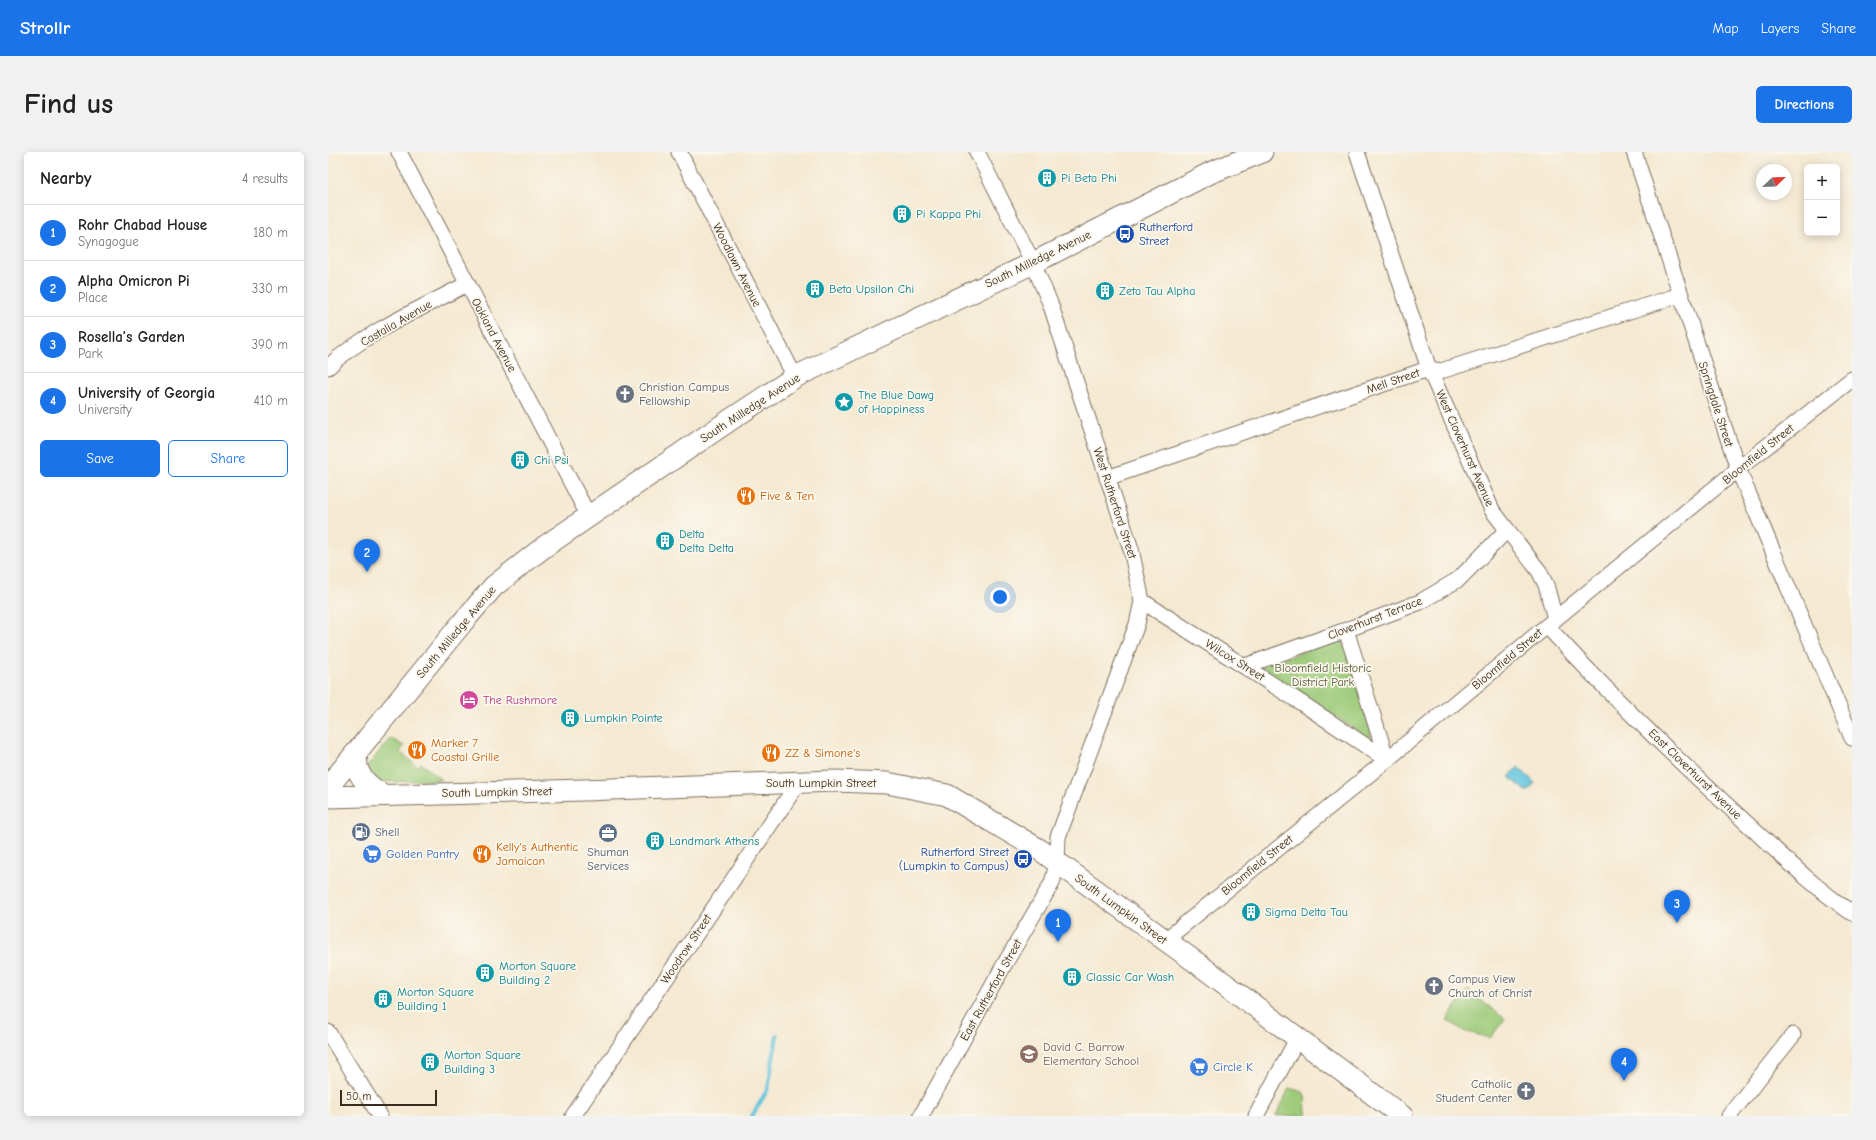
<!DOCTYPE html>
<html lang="en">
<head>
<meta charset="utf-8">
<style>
	:root { --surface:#fff; --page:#f2f2f2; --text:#222; --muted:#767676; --line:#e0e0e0; --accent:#1a73e8 }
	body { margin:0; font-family:"Comic Neue",sans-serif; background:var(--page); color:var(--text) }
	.controls { position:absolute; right:12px; top:12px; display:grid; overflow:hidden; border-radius:6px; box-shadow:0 2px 10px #0003 }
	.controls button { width:36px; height:36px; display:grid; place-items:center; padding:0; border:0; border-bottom:1px solid var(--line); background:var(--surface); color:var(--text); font:20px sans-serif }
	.compass { position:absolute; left:1428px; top:12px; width:36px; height:36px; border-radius:50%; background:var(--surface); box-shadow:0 2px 10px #0003; rotate:67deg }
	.scale { position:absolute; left:12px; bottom:10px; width:97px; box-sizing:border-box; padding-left:4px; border:2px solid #3b2a1e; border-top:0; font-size:11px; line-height:14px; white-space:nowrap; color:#3b2a1e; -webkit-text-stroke:3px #fbf7ec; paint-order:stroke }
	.you { position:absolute; left:672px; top:445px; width:14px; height:14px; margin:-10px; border:3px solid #fff; border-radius:50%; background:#1a73e8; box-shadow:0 0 0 6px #1a73e833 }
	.badge { display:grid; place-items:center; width:26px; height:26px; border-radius:50%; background:var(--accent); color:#fff; font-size:13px; font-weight:700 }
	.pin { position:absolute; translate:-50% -33px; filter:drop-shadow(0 1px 2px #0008) }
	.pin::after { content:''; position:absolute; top:21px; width:14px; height:12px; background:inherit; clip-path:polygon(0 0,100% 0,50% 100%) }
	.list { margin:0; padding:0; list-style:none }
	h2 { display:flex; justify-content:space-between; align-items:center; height:52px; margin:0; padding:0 16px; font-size:17px }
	h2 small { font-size:13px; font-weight:400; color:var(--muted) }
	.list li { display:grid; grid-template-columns:26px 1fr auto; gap:12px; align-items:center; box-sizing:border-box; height:56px; padding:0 16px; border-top:1px solid var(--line) }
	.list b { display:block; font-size:15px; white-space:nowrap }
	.list p { margin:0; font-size:13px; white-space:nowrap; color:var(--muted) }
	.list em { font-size:13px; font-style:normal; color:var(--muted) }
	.actions { display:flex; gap:8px; padding:12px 16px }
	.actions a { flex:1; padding:9px 0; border:1px solid var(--accent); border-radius:6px; text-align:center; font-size:14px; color:var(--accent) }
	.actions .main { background:var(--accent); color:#fff }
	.map { position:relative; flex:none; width:1524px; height:964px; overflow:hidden; border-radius:6px }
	header { display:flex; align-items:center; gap:24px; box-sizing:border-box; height:56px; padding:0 20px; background:var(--accent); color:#fff }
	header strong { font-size:19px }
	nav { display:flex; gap:22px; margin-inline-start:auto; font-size:14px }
	.intro { display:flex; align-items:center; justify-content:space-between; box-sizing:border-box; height:96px; padding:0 24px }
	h1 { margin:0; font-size:28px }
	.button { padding:10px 18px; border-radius:6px; background:var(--accent); color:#fff; font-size:14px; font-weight:700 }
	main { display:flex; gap:24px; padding:0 24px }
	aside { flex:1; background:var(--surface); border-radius:6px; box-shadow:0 2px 10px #0003 }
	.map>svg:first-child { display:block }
</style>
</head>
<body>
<header>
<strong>Strollr</strong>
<nav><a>Map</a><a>Layers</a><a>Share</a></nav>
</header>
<div class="intro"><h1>Find us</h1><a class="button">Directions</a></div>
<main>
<aside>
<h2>Nearby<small>4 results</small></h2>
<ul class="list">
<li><span class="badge">1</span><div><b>Rohr Chabad House</b><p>Synagogue</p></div><em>180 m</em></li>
<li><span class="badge">2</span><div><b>Alpha Omicron Pi</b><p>Place</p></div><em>330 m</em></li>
<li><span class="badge">3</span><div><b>Rosella’s Garden</b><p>Park</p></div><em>390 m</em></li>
<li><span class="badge">4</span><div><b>University of Georgia</b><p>University</p></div><em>410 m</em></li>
</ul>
<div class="actions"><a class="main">Save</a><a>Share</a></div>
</aside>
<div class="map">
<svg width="1524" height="964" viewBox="0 0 1524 964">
	<rect width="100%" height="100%" fill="#fbf7ec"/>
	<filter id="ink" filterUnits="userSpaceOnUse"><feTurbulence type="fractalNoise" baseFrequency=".025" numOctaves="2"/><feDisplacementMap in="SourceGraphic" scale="8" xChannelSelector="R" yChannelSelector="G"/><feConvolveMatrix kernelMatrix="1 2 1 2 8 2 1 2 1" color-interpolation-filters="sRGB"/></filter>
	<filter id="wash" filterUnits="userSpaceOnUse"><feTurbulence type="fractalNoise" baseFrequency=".012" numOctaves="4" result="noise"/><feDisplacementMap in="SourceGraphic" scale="16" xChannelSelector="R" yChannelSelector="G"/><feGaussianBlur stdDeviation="0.9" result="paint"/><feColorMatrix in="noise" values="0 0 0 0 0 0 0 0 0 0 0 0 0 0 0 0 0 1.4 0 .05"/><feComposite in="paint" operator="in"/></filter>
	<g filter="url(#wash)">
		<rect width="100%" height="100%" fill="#f4e9d1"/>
		<path fill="#9dcb7a" stroke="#6c7a4c" d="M 1009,488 L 1015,489 L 1044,584 L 1040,586 L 932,515 Z
			M 62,586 L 76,594 L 72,600 L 90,615 L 93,611 L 113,628 L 51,630 L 39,618 L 40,614 Z
			M 1140,838 L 1177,867 L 1162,886 L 1136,879 L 1119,868 Z
			M 961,936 L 975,940 C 980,948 975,956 980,964 L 948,964 Z"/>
		<path fill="#5ec4dc" stroke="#4c777d" d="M 1190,615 L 1207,631 L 1199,640 L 1181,625 Z"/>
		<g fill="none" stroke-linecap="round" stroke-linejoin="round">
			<path stroke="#5ec4dc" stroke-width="4" d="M 424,964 L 440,937 L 449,883"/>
		</g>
	</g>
	<g filter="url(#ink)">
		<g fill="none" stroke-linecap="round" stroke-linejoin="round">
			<g stroke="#7c6d5d" stroke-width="17">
				<path id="minor" d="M 71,0 L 261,365
					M 351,0 L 467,225
					M 1029,0 L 1101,217 L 1164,358 L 1211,419 L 1218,433 L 1227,467
					M 1306,0 L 1410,317 L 1524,586
					M 0,215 C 36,181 94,156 139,132
					M 779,326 L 1091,220 L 1101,217 L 1113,219 L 1352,143
					M 814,449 L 978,554 L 1059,608
					M 1219,474 C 1280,541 1346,605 1413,666 C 1449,699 1484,734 1524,761
					M 1018,478 L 1059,608
					M 917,514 L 1018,478 L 1092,450 L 1131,427 L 1179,378
					M 836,789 L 1049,616 L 1209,482 L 1410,317 L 1524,227
					M 0,880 L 52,964
					M 245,964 L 471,630
					M 593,964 L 676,813 L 724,731 L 729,711 L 730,685 L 809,472 L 814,449 L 803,397 L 722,151 L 705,111 L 649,0
					M 928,964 L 969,887
					M 1401,964 L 1465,883"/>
			</g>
			<g stroke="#7c6d5d" stroke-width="23">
				<path id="secondary" d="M 29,600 C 25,621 38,633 55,643
					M 0,635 L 134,471 L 166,434 L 216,395 L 402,268 L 467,225 L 705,111 L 882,21 L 934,0
					M 0,645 L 256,638 L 507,629 L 559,631 L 619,643 L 712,698 L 869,811 L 1074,964"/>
			</g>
			<use href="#minor" stroke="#fff" stroke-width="15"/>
			<use href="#secondary" stroke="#fff" stroke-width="21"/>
		</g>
	</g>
	<defs>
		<g id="building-disc" transform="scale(1)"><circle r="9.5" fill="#0f9aa8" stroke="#fbf7ec"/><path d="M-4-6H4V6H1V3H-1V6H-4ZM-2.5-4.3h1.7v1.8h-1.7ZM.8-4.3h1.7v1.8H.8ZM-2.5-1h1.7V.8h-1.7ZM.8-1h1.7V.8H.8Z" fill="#fff"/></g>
		<g id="bus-disc" transform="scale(1)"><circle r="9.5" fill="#1a4fb4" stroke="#fbf7ec"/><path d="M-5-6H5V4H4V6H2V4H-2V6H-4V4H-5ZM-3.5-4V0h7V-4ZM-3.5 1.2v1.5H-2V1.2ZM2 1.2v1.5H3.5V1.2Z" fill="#fff"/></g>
		<g id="church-disc" transform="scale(1)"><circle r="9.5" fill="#6b7280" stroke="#fbf7ec"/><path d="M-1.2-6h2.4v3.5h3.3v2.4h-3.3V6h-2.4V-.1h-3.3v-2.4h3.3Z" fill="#fff"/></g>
		<g id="sight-disc" transform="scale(1)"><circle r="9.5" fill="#0f9aa8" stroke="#fbf7ec"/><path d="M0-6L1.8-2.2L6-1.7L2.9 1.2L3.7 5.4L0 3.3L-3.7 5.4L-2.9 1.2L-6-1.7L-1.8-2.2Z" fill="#fff"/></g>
		<g id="restaurant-disc" transform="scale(1)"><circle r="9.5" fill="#e8710a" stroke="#fbf7ec"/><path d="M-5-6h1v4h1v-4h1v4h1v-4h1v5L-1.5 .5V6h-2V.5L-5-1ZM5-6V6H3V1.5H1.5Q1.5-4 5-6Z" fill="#fff"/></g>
		<g id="hotel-disc" transform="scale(1)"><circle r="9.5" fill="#d1479c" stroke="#fbf7ec"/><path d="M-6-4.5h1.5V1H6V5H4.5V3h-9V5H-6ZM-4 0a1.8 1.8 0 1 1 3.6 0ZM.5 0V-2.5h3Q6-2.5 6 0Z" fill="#fff"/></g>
		<g id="fuel-disc" transform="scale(1)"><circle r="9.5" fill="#5c6f8a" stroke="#fbf7ec"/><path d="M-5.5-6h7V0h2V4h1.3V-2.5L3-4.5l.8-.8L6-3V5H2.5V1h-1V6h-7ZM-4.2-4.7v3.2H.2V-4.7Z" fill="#fff"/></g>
		<g id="office-disc" transform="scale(1)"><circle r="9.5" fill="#5c6f8a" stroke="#fbf7ec"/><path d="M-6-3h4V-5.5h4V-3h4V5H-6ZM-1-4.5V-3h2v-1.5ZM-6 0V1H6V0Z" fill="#fff"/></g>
		<g id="supermarket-disc" transform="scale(1)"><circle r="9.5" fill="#3f7fe0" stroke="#fbf7ec"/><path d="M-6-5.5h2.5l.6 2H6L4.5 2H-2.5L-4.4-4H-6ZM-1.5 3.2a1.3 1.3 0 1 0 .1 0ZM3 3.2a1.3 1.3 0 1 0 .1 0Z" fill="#fff"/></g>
		<g id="school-disc" transform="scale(1)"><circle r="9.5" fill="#8d6e63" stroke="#fbf7ec"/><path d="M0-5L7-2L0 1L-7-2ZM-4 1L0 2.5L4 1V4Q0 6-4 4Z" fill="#fff"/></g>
	</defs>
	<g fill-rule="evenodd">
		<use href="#building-disc" x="719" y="26"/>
		<use href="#building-disc" x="574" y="62"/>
		<use href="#bus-disc" x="797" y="82"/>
		<use href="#building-disc" x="487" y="137"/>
		<use href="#building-disc" x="777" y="139"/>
		<use href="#church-disc" x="297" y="242"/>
		<use href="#sight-disc" x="516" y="250"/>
		<use href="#building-disc" x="192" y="308"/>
		<use href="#restaurant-disc" x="418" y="344"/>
		<use href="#building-disc" x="337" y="389"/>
		<use href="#hotel-disc" x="141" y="548"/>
		<use href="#building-disc" x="242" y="566"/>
		<use href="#restaurant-disc" x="89" y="598"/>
		<use href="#restaurant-disc" x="443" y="601"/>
		<use href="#fuel-disc" x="33" y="680"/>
		<use href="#office-disc" x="280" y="681"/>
		<use href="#building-disc" x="327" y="689"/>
		<use href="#supermarket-disc" x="44" y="702"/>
		<use href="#restaurant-disc" x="154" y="702"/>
		<use href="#bus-disc" x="695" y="707"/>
		<use href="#building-disc" x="923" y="760"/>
		<use href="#building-disc" x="157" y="821"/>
		<use href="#building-disc" x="744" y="825"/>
		<use href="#church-disc" x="1106" y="834"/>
		<use href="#building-disc" x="55" y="847"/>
		<use href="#school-disc" x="701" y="902"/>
		<use href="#building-disc" x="102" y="910"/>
		<use href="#supermarket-disc" x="871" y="915"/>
		<use href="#church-disc" x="1198" y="939"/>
	</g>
	<g text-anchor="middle" stroke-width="3.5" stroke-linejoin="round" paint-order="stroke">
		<g font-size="12" fill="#0d838f" stroke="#fbf7ec" text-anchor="start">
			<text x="733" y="30">Pi Beta Phi</text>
			<text x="588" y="66">Pi Kappa Phi</text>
			<text x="501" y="141">Beta Upsilon Chi</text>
			<text x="791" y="143">Zeta Tau Alpha</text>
			<text x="530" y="247">The Blue Dawg<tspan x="530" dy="14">of Happiness</tspan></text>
			<text x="206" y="312">Chi Psi</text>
			<text x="351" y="386">Delta<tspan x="351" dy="14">Delta Delta</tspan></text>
			<text x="256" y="570">Lumpkin Pointe</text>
			<text x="341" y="693">Landmark Athens</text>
			<text x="937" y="764">Sigma Delta Tau</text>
			<text x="171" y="818">Morton Square<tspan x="171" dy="14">Building 2</tspan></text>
			<text x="758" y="829">Classic Car Wash</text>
			<text x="69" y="844">Morton Square<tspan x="69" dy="14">Building 1</tspan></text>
			<text x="116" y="907">Morton Square<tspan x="116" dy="14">Building 3</tspan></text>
		</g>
		<g font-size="12" fill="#164399" stroke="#fbf7ec" text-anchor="start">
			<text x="811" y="79">Rutherford<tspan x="811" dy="14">Street</tspan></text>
			<text x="681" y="704" text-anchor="end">Rutherford Street<tspan x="681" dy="14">(Lumpkin to Campus)</tspan></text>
		</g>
		<g font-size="12" fill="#3b2a1e" stroke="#fbf7ec">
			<text transform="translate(710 107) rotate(-26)" y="4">South Milledge Avenue</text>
			<text transform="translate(409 113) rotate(63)" y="4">Woodlawn Avenue</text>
			<text transform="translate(68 171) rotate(-30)" y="4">Castalia Avenue</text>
			<text transform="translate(166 183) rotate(62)" y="4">Oakland Avenue</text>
			<text transform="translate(1065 229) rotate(-19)" y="4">Mell Street</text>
			<text transform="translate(1388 252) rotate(72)" y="4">Springdale Street</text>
			<text transform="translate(422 256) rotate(-33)" y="4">South Milledge Avenue</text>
			<text transform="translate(1137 296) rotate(66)" y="4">West Cloverhurst Avenue</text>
			<text transform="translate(1430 302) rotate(-39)" y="4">Bloomfield Street</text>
			<text transform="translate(787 351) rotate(72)" y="4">West Rutherford Street</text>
			<text transform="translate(1047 466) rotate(-21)" y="4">Cloverhurst Terrace</text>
			<text transform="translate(128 480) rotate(-50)" y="4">South Milledge Avenue</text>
			<text transform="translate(1179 507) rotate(-40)" y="4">Bloomfield Street</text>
			<text transform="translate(907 508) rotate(32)" y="4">Wilcox Street</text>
			<text transform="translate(1367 622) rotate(44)" y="4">East Cloverhurst Avenue</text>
			<text x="493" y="635">South Lumpkin Street</text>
			<text transform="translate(169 640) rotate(-1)" y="4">South Lumpkin Street</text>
			<text transform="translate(929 713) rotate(-39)" y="4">Bloomfield Street</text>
			<text transform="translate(793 757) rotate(36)" y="4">South Lumpkin Street</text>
			<text transform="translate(358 797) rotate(-56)" y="4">Woodrow Street</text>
			<text transform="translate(663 838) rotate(-61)" y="4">East Rutherford Street</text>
		</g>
		<g font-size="12" fill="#5b616d" stroke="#fbf7ec" text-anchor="start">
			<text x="311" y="239">Christian Campus<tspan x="311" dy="14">Fellowship</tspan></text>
			<text x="1120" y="831">Campus View<tspan x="1120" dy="14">Church of Christ</tspan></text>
			<text x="1184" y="936" text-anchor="end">Catholic<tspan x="1184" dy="14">Student Center</tspan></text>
		</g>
		<g font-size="12" fill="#c56008" stroke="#fbf7ec" text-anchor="start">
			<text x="432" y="348">Five &amp; Ten</text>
			<text x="103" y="595">Marker 7<tspan x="103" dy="14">Coastal Grille</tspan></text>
			<text x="457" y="605">ZZ &amp; Simone's</text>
			<text x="168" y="699">Kelly's Authentic<tspan x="168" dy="14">Jamaican</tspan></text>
		</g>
		<g font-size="12" fill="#585a3a" stroke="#fbf7ec">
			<text x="995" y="520">Bloomfield Historic<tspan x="995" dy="14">District Park</tspan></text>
		</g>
		<g font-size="12" fill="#b23c85" stroke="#fbf7ec" text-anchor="start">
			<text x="155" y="552">The Rushmore</text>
		</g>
		<g font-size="12" fill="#4e5e75" stroke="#fbf7ec" text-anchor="start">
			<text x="47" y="684">Shell</text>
			<text x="280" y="704" text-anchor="middle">Shuman<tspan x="280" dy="14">Services</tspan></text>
		</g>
		<g font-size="12" fill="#366cbe" stroke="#fbf7ec" text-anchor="start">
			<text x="58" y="706">Golden Pantry</text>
			<text x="885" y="919">Circle K</text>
		</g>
		<g font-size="12" fill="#785e54" stroke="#fbf7ec" text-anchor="start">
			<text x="715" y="899">David C. Barrow<tspan x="715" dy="14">Elementary School</tspan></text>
		</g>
	</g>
</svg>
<div class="controls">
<button>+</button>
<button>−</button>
</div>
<svg class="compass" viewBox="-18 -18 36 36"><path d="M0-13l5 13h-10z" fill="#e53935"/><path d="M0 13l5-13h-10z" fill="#767676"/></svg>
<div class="scale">50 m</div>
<div class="you"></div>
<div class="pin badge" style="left:730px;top:790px">1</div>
<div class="pin badge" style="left:39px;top:420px">2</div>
<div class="pin badge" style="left:1349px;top:771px">3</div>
<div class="pin badge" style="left:1296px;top:929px">4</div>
</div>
</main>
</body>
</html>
